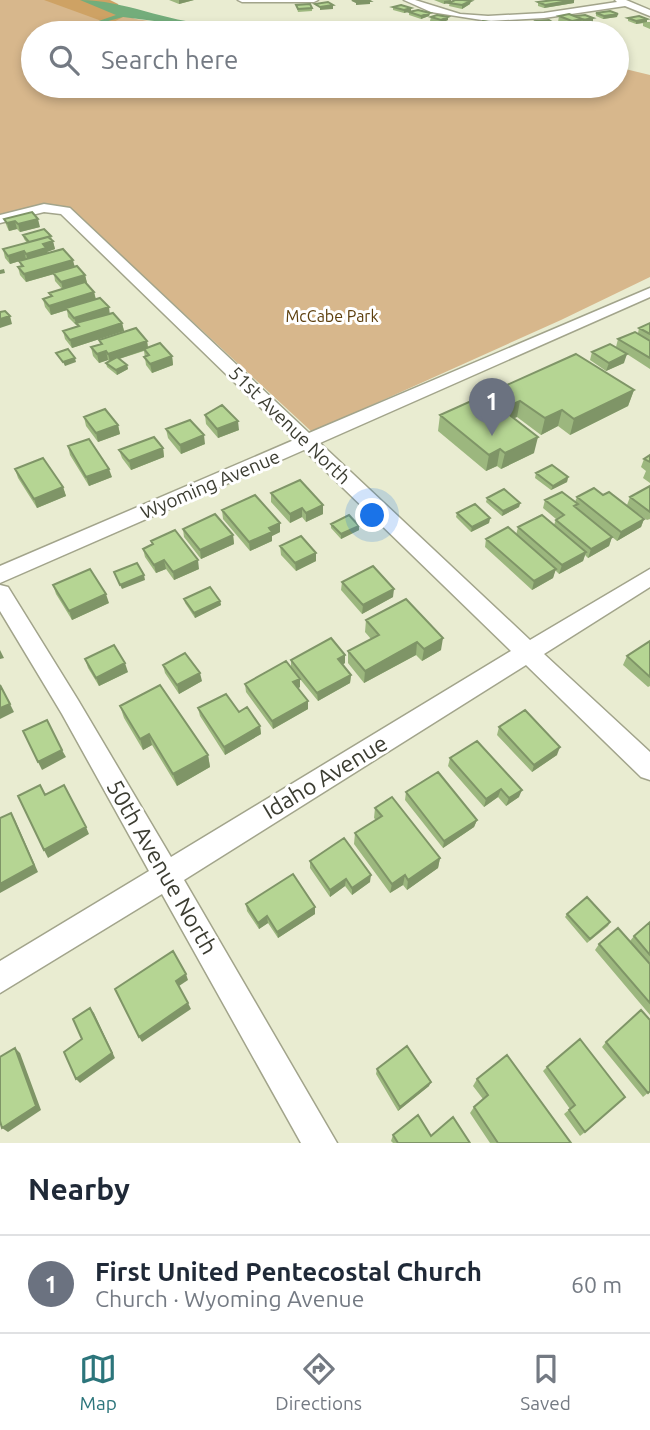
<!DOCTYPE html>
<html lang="en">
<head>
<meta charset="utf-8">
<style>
	:root { --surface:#fff; --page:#f2f2f3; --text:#1f2937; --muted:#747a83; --line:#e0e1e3; --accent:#2c757b }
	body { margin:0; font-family:Ubuntu,sans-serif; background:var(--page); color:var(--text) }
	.you { position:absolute; left:373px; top:516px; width:24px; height:24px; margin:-18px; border:5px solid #fff; border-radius:50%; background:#1a73e8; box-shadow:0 0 0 10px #1a73e833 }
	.badge { display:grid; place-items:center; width:46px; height:46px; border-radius:50%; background:var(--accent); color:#fff; font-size:23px; font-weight:700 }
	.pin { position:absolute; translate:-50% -58px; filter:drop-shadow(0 2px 4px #0008) }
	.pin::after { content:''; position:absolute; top:37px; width:24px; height:21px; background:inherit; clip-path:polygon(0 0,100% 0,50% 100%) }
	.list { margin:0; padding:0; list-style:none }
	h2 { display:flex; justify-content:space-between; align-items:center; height:91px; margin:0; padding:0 28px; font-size:30px }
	h2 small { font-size:23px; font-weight:400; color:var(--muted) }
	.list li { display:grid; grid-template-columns:46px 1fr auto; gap:21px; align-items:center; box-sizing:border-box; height:98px; padding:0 28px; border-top:2px solid var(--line) }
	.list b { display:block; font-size:26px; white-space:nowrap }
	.list p { margin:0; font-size:23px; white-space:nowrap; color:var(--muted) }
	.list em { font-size:23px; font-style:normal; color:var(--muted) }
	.icon { flex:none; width:38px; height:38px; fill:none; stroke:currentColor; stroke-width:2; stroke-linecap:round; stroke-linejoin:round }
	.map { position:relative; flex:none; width:650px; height:1143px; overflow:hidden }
	.search { position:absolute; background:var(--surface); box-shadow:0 4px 10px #0003; left:21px; right:21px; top:21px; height:77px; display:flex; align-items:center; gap:18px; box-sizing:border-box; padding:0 24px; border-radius:38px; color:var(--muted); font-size:26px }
	.sheet { height:189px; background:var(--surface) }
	nav { display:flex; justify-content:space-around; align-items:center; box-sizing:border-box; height:98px; border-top:2px solid var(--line); background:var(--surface); font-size:19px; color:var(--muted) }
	nav a { display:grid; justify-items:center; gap:4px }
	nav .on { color:var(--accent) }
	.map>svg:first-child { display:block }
</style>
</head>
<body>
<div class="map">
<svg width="650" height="1143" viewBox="0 0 650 1143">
	<rect width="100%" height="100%" fill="#e9ecd1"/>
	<path fill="#d7b78c" d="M 0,0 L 80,0 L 136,19 L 182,26 L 406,33 L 33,33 L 33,86 L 617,86 L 617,67 L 650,75 L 650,277 L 561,320 L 312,432 L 71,209 L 46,205 L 0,216 Z"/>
	<path fill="#cea264" d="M 44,0 L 110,0 L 118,4 L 123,17 L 110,24 Z"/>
	<path fill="#73ad7b" d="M 80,0 C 124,0 166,22 211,24 C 227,25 242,21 259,21 C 322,21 388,21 451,33 L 256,27 L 217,29 L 123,17 L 64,33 L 116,15 Z"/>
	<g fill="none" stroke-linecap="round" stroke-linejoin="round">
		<g stroke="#a2a48b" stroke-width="3">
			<path id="minor" d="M 238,0 L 318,0 L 314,2 L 242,2 Z
				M 404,0 L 415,0 L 460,14 L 488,16 L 544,13 L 617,2 L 615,0 L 626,0 L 650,10 L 650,16 L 625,6 L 544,18 L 488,21 L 431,12 Z
				M 44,204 L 70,208 L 309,433 L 650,288 L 650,297 L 320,443 L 530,640 L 650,569 L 650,587 L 544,654 L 650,752 L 650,780 L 641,777 L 526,665 L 184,880 L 337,1143 L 301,1143 L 162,894 L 0,993 L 0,961 L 149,871 L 62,714 L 0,611 L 0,585 L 8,587 L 78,700 L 171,857 L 511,651 L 304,450 L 0,583 L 0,566 L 294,440 L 61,214 L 44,212 L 0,223 L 0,215 Z"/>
		</g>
		<use href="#minor" fill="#fff" fill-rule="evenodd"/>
	</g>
	<path fill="#9cb77e" d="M 169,0 L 194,0 L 179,4 Z
		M 434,0 L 451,0 L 451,2 L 470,4 L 462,9 L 449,6 L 450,2 L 444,4 Z
		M 574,0 L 574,3 L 544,8 L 538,6 L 538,2 Z
		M 296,5 L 312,8 L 312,11 L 298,12 Z
		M 393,7 L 411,8 L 411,11 L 404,13 L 393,10 Z
		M 409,12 L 430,13 L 429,16 L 421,19 L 409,15 Z
		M 596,13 L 617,17 L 603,19 L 596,16 Z
		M 559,16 L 576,16 L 593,18 L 593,22 L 582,23 L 581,25 L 571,27 L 558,22 Z
		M 431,17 L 448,17 L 448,20 L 441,23 L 430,21 Z
		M 628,18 L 647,19 L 647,22 L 650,22 L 650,29 L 643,26 L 643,23 L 645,23 L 636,24 L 628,21 Z
		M 483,21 L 492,22 L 491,30 L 481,29 Z
		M 536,21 L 557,25 L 557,28 L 543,29 L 535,24 Z
		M 512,22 L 529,26 L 528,29 L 515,30 L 511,25 Z
		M 4,219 L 40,227 L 20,232 L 17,229 L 9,231 L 7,227 Z
		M 23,235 L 51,236 L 55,249 L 47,252 L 48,253 L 75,266 L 85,275 L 87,283 L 86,283 L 94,292 L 96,299 L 110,314 L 122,323 L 124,331 L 72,348 L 65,339 L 63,331 L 77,326 L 68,317 L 67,310 L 51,315 L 45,307 L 43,299 L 50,297 L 49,293 L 62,289 L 55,281 L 54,274 L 26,282 L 20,275 L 18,267 L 21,267 L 19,261 L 26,259 L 10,264 L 5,258 L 3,249 L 27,243 L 24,239 Z
		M 650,323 L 650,369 L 616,347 L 618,339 L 638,333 L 639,328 Z
		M 99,340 L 147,341 L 148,347 L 172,356 L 173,365 L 152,373 L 146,365 L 144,351 L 119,359 L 127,365 L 128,369 L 117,375 L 107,367 L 106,363 L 109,361 L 108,360 L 99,363 L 93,356 L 91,347 L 100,344 Z
		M 592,352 L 624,363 L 606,371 L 590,360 Z
		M 576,354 L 634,390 L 628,406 L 570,435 L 558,426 L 541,435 L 517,417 L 514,418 L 534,453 L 501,469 L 497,466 L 486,471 L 438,431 L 440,415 Z
		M 205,415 L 239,430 L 218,438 L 206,424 Z
		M 84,417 L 118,425 L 120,434 L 98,442 L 86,426 Z
		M 166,429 L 205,444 L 181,454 L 168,438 Z
		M 68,446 L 112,477 L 89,486 L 70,455 Z
		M 163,448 L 164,457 L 131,470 L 122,458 L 119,450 Z
		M 650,455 L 650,483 L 643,478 L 646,471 L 641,467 L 644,459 Z
		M 15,469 L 63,487 L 66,496 L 37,508 L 18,478 Z
		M 536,473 L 568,477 L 567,482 L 551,490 L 535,478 Z
		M 650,486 L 650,519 L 647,520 L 630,508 L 644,519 L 641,527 L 617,541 L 577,508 L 612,537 L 609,546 L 588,558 L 585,555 L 583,561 L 559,574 L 555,570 L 553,578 L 532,590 L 485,547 L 486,539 L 516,535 L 518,527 L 554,525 L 556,519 L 543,508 L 545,500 L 575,502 L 577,497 L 603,495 L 627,505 L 630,497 Z
		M 271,493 L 323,514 L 306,522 L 302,517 L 290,523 L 271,502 Z
		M 487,498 L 520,503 L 519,507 L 502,516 L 486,502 Z
		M 222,510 L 280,523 L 280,532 L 272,536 L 272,541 L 250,551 L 223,519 Z
		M 457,513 L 490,518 L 489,523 L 471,532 L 456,517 Z
		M 331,524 L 359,526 L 359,530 L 341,539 L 331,528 Z
		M 183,529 L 233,535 L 234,544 L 201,559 L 184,537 Z
		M 151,541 L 199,569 L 174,580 L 166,569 L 156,573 L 145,557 L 143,549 L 152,545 Z
		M 280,546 L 316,561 L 296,571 L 281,555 Z
		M 342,582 L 393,597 L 362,614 L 341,590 Z
		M 53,585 L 109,603 L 72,620 L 56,594 Z
		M 184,599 L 220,601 L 221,605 L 195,618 L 185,603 Z
		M 366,620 L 441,650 L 422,661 L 416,655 L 364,683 L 348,663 L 348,651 L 371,639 L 365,632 Z
		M 650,641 L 650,686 L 648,687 L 623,665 L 627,656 Z
		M 85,659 L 128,672 L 99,686 L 88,668 Z
		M 291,660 L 345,663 L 342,665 L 351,675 L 350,683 L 318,701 L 291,668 Z
		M 163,665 L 202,681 L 179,694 L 165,673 Z
		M 245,684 L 300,687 L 298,688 L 308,709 L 273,729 L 246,692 Z
		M 120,706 L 208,755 L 210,767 L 177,786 L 152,745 L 143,750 L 124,718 Z
		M 198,708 L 239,712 L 260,726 L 261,734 L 225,755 L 200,716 Z
		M 499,727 L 557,755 L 532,772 L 497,735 Z
		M 450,758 L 519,797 L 506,806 L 498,797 L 484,807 L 448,766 Z
		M 406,792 L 477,820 L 474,827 L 443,848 L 405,800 Z
		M 375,808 L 440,858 L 438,868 L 407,890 L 403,885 L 390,893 L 354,844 L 355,833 L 376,820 L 374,818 Z
		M 310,861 L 370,882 L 352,895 L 345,886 L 330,897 L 310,868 Z
		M 246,904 L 315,907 L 315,914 L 278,938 L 268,923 L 259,929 L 247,911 Z
		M 567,914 L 610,922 L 608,926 L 587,943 L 565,917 Z
		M 650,922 L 650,1015 L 595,950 L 599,944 L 630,941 L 634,936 Z
		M 580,1039 L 585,1132 L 580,1136 L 564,1114 L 570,1109 L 543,1071 L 547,1067 Z
		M 606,1042 L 650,1091 L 643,1097 L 602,1047 Z
		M 377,1069 L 429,1086 L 398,1111 L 376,1074 Z
		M 477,1079 L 571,1143 L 490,1143 L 470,1113 L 474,1107 L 483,1099 L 473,1086 Z
		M 393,1135 L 431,1136 L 470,1143 L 393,1143 L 391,1141 Z"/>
	<path fill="#7f9567" d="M 179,0 L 194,0 L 179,4 Z
		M 451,0 L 451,2 L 444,4 L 444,1 Z
		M 574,0 L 574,3 L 544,8 L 545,5 Z
		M 370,1 L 370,4 L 356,5 L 356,2 Z
		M 471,1 L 470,4 L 462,9 L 462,5 Z
		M 333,5 L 333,9 L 320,10 L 320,7 Z
		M 411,8 L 411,11 L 404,13 L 404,10 Z
		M 430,13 L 429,16 L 421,19 L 421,16 Z
		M 618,14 L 617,17 L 603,19 L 604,16 Z
		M 448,17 L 448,20 L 441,23 L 441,20 Z
		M 593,18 L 593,22 L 583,23 L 583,20 Z
		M 582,19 L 581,25 L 571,27 L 572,21 Z
		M 647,19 L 647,22 L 636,24 L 636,21 Z
		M 557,25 L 557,28 L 543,29 L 543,26 Z
		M 38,219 L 40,227 L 20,232 L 18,224 Z
		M 15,221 L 17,229 L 9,231 L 7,223 Z
		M 53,241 L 55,249 L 47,252 L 48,256 L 28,262 L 26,254 L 43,244 Z
		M 24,251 L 26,259 L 10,264 L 8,256 Z
		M 73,260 L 75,268 L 26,282 L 24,274 Z
		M 4,269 L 5,273 L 0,274 L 0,270 Z
		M 85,275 L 87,283 L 63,290 L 61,282 Z
		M 94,292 L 96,301 L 51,315 L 49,306 Z
		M 109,307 L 110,316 L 76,323 L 77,326 L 74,318 Z
		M 10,316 L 12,324 L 0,328 L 0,319 Z
		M 122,323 L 124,331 L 72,348 L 70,340 Z
		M 147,341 L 148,349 L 110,362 L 108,354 Z
		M 106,351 L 108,360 L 99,363 L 97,354 Z
		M 627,354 L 624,363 L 606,371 L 609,363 Z
		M 172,356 L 173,365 L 152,373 L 150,364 Z
		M 75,358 L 76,362 L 65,366 L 63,362 Z
		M 127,365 L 128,369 L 117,375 L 116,370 Z
		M 634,390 L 628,406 L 570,435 L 574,419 Z
		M 520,401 L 517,417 L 498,425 L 502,409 Z
		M 562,410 L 558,426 L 541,435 L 545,418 Z
		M 238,421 L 239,430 L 218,438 L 217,429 Z
		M 118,425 L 120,434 L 98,442 L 96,433 Z
		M 204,435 L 205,444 L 181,454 L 180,445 Z
		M 538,437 L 534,453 L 501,469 L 505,453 Z
		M 163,448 L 164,457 L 131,470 L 129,461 Z
		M 500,449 L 497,466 L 486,471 L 489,455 Z
		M 109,469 L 112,477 L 89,486 L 86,477 Z
		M 568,477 L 567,482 L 551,490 L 553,486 Z
		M 63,487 L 66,496 L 37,508 L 34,499 Z
		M 520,503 L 519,507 L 502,516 L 503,511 Z
		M 323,505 L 323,514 L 306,522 L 306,513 Z
		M 302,508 L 302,517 L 290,523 L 290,514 Z
		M 490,518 L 489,523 L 471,532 L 472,527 Z
		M 644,519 L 641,527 L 617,541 L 621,532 Z
		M 280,523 L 280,532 L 272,536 L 272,541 L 250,551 L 249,542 L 269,528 Z
		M 359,526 L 359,530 L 341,539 L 341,534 Z
		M 233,535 L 234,544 L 201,559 L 200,550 Z
		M 612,537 L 609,546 L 588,558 L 591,549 Z
		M 586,552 L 583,561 L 559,574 L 562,565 Z
		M 316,553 L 316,561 L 296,571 L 295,563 Z
		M 164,560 L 166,569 L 156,573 L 154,565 Z
		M 198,560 L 199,569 L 174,580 L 173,572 Z
		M 556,569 L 553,578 L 532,590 L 534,581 Z
		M 144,575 L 145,580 L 122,589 L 120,585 Z
		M 394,589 L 393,597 L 362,614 L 363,605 Z
		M 106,594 L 109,603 L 72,620 L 69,611 Z
		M 220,601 L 221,605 L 195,618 L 194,613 Z
		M 443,638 L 441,650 L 422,661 L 424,649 Z
		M 417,642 L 416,655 L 364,683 L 365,671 Z
		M 0,650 L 4,658 L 0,659 Z
		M 345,655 L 345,663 L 338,667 L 338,659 Z
		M 125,663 L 128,672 L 99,686 L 96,678 Z
		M 200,673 L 202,681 L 179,694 L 177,685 Z
		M 351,675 L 350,683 L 318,701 L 317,693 Z
		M 300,679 L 300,687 L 294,691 L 293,682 Z
		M 308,701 L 308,709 L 273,729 L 272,721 Z
		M 10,704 L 14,712 L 0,719 L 0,708 Z
		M 260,726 L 261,734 L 225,755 L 224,747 Z
		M 149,734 L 152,745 L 143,750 L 140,739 Z
		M 560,747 L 557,755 L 532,772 L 534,765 Z
		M 62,750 L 66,757 L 42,770 L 38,762 Z
		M 208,755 L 210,767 L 177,786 L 173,774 Z
		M 501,789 L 498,797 L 484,807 L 486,799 Z
		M 522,790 L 519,797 L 506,806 L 509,798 Z
		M 11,813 L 15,820 L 38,872 L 0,893 L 0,884 Z
		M 477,820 L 474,827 L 443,848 L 444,841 Z
		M 86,827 L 89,834 L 48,858 L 44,850 Z
		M 440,858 L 438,868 L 407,890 L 408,880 Z
		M 371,875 L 370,882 L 352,895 L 352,888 Z
		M 405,875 L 403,885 L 390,893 L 392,884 Z
		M 346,879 L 345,886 L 330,897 L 330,890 Z
		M 315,907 L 315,914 L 278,938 L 277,932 Z
		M 267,916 L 268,923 L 259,929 L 258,923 Z
		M 186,974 L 188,980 L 179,986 L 176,981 Z
		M 188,1003 L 191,1009 L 142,1042 L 139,1037 Z
		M 90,1008 L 94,1013 L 115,1058 L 80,1083 L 76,1079 Z
		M 15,1048 L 20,1053 L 41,1110 L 8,1132 L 2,1128 Z
		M 431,1082 L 429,1086 L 398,1111 L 400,1107 Z"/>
	<path fill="#b5d593" stroke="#7f9567" stroke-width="2" d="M 352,0 L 368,0 L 370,1 L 356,2 Z
		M 455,0 L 463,0 L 471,1 L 462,5 L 449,3 Z
		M 554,0 L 574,0 L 545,5 L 538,2 Z
		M 328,2 L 333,5 L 320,7 L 315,4 Z
		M 310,4 L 312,8 L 298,9 L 296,5 Z
		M 401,5 L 411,8 L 404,10 L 393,7 Z
		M 418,10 L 430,13 L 421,16 L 409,12 Z
		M 610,11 L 618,14 L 604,16 L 596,13 Z
		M 569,14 L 582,19 L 572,21 L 559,16 Z
		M 437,15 L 448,17 L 441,20 L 431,17 Z
		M 585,15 L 593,18 L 583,20 L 576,16 Z
		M 639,16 L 647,19 L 636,21 L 628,18 Z
		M 549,20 L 557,25 L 543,26 L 536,21 Z
		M 483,21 L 492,22 L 491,27 L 482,26 Z
		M 512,22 L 525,22 L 529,26 L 516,27 Z
		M 32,212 L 38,219 L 18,224 L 15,221 L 7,223 L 4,219 Z
		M 44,229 L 51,236 L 29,242 L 23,235 Z
		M 48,237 L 53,241 L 43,244 L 46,248 L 26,254 L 24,251 L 8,256 L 3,249 Z
		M 63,249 L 73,260 L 24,274 L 18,267 L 23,266 L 19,261 Z
		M 77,266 L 85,275 L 61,282 L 53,273 Z
		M 85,282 L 94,292 L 49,306 L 43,299 L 52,296 L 49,293 Z
		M 100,298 L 109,307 L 74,318 L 66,308 Z
		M 5,311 L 10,316 L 0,319 L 0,312 Z
		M 113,313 L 122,323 L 70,340 L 63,331 L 79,326 L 76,323 Z
		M 650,323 L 650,334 L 639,328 Z
		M 136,328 L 147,341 L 108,354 L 106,351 L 97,354 L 91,347 L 102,344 L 99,340 Z
		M 635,332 L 650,341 L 650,358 L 618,339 Z
		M 160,343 L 172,356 L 150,364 L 144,357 L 149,355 L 144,349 Z
		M 610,344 L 627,354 L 609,363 L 592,352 Z
		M 68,349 L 75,358 L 63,362 L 56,353 Z
		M 576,354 L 634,390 L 574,419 L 562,410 L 545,418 L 520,401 L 502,409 L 538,437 L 505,453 L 500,449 L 489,455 L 440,415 Z
		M 117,357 L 127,365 L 116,370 L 106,363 Z
		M 222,405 L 238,421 L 217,429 L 205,415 Z
		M 105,409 L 118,425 L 96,433 L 84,417 Z
		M 190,420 L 204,435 L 180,445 L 166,429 Z
		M 154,437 L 163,448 L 129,461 L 119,450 Z
		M 89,439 L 109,469 L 86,477 L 68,446 Z
		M 650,455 L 650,462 L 644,459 Z
		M 43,458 L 63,487 L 34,499 L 15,469 Z
		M 552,465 L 568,477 L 553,486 L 536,473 Z
		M 300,480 L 323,505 L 306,513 L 302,508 L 290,514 L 271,493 Z
		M 650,486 L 650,512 L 630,497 Z
		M 594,488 L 603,495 L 609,492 L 644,519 L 621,532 L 577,497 Z
		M 504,489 L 520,503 L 503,511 L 487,498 Z
		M 562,492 L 578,504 L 574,506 L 612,537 L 591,549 L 556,520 L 564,515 L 545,500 Z
		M 255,495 L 280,523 L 269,528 L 272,532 L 249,542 L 222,510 Z
		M 475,504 L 490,518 L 472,527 L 457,513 Z
		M 215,514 L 233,535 L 200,550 L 183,529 Z
		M 349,515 L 359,526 L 341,534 L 331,524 Z
		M 542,515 L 586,552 L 562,565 L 518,527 Z
		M 508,527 L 556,569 L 534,581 L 486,539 Z
		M 175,530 L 198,560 L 173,572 L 164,560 L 154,565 L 143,549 L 153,544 L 151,541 Z
		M 301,536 L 316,553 L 295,563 L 280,546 Z
		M 137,563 L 144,575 L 120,585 L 114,572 Z
		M 373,566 L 394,589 L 363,605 L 342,582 Z
		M 90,569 L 106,594 L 69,611 L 53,585 Z
		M 210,587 L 220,601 L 194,613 L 184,599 Z
		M 406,599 L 443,638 L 424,649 L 417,642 L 365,671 L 348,651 L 379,635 L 366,620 Z
		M 331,638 L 345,655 L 338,659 L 351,675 L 317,693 L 291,660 Z
		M 650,641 L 650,677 L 627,656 Z
		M 114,645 L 125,663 L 96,678 L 85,659 Z
		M 185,653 L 200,673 L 177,685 L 163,665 Z
		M 286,661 L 300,679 L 293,682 L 308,701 L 272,721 L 245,684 Z
		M 0,685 L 10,704 L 0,708 Z
		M 160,685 L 208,755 L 173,774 L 149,734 L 140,739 L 120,706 Z
		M 226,694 L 239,712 L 247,707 L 260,726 L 224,747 L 198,708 Z
		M 525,710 L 560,747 L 534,765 L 499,727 Z
		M 47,720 L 62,750 L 38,762 L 23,731 Z
		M 477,741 L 522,790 L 509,798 L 501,789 L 486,799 L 450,758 Z
		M 438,772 L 477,820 L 444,841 L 406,792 Z
		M 40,785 L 45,795 L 64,785 L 86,827 L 44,850 L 18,796 Z
		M 392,797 L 440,858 L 408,880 L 405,875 L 392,884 L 355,833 L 382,816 L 375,808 Z
		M 11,813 L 34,865 L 0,884 L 0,818 Z
		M 344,838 L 371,875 L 352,888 L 346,879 L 330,890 L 310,861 Z
		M 293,874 L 315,907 L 277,932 L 267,916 L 258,923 L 246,904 Z
		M 587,897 L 610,922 L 590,939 L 567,914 Z
		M 650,922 L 650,955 L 634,936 Z
		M 618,928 L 650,964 L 650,1003 L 599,944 Z
		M 173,951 L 186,974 L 176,981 L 188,1003 L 139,1037 L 115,989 Z
		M 90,1008 L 112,1053 L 76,1079 L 64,1052 L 82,1039 L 73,1019 Z
		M 641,1010 L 650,1020 L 650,1091 L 648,1093 L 606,1042 Z
		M 580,1039 L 625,1097 L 585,1132 L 569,1110 L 575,1105 L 547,1067 Z
		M 407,1046 L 431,1082 L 400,1107 L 377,1069 Z
		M 15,1048 L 36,1106 L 2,1128 L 0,1121 L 0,1057 Z
		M 507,1055 L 571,1143 L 498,1143 L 474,1107 L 488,1095 L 477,1079 Z
		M 418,1115 L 431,1136 L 453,1117 L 470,1143 L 398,1143 L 393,1135 Z"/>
	<g text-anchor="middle" stroke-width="6" stroke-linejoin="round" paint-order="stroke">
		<g font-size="16" fill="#5c3e0c" stroke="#fff">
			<text x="332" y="322">McCabe Park</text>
		</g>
		<g font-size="19" fill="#3c3d32" stroke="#fff">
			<text transform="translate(290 425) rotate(44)" y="7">51st Avenue North</text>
			<text transform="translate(210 484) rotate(-23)" y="7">Wyoming Avenue</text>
		</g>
		<g font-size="23" fill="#3c3d32" stroke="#fff">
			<text transform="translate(325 777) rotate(-31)" y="8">Idaho Avenue</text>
			<text transform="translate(162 867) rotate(60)" y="8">50th Avenue North</text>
		</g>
	</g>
</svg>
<div class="you"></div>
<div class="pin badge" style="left:492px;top:436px;background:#6b7280">1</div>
<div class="search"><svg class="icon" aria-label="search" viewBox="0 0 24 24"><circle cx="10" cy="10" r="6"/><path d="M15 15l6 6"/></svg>Search here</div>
</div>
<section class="sheet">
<h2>Nearby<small></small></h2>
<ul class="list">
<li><span class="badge" style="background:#6b7280">1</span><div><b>First United Pentecostal Church</b><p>Church · Wyoming Avenue</p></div><em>60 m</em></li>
</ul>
</section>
<nav>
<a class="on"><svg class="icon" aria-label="map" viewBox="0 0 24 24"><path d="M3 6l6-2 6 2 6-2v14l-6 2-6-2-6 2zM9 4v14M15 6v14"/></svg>Map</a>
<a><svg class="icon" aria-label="directions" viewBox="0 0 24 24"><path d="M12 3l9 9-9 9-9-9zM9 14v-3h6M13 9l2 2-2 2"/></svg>Directions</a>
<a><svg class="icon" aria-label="saved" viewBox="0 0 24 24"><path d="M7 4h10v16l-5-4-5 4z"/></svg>Saved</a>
</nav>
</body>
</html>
